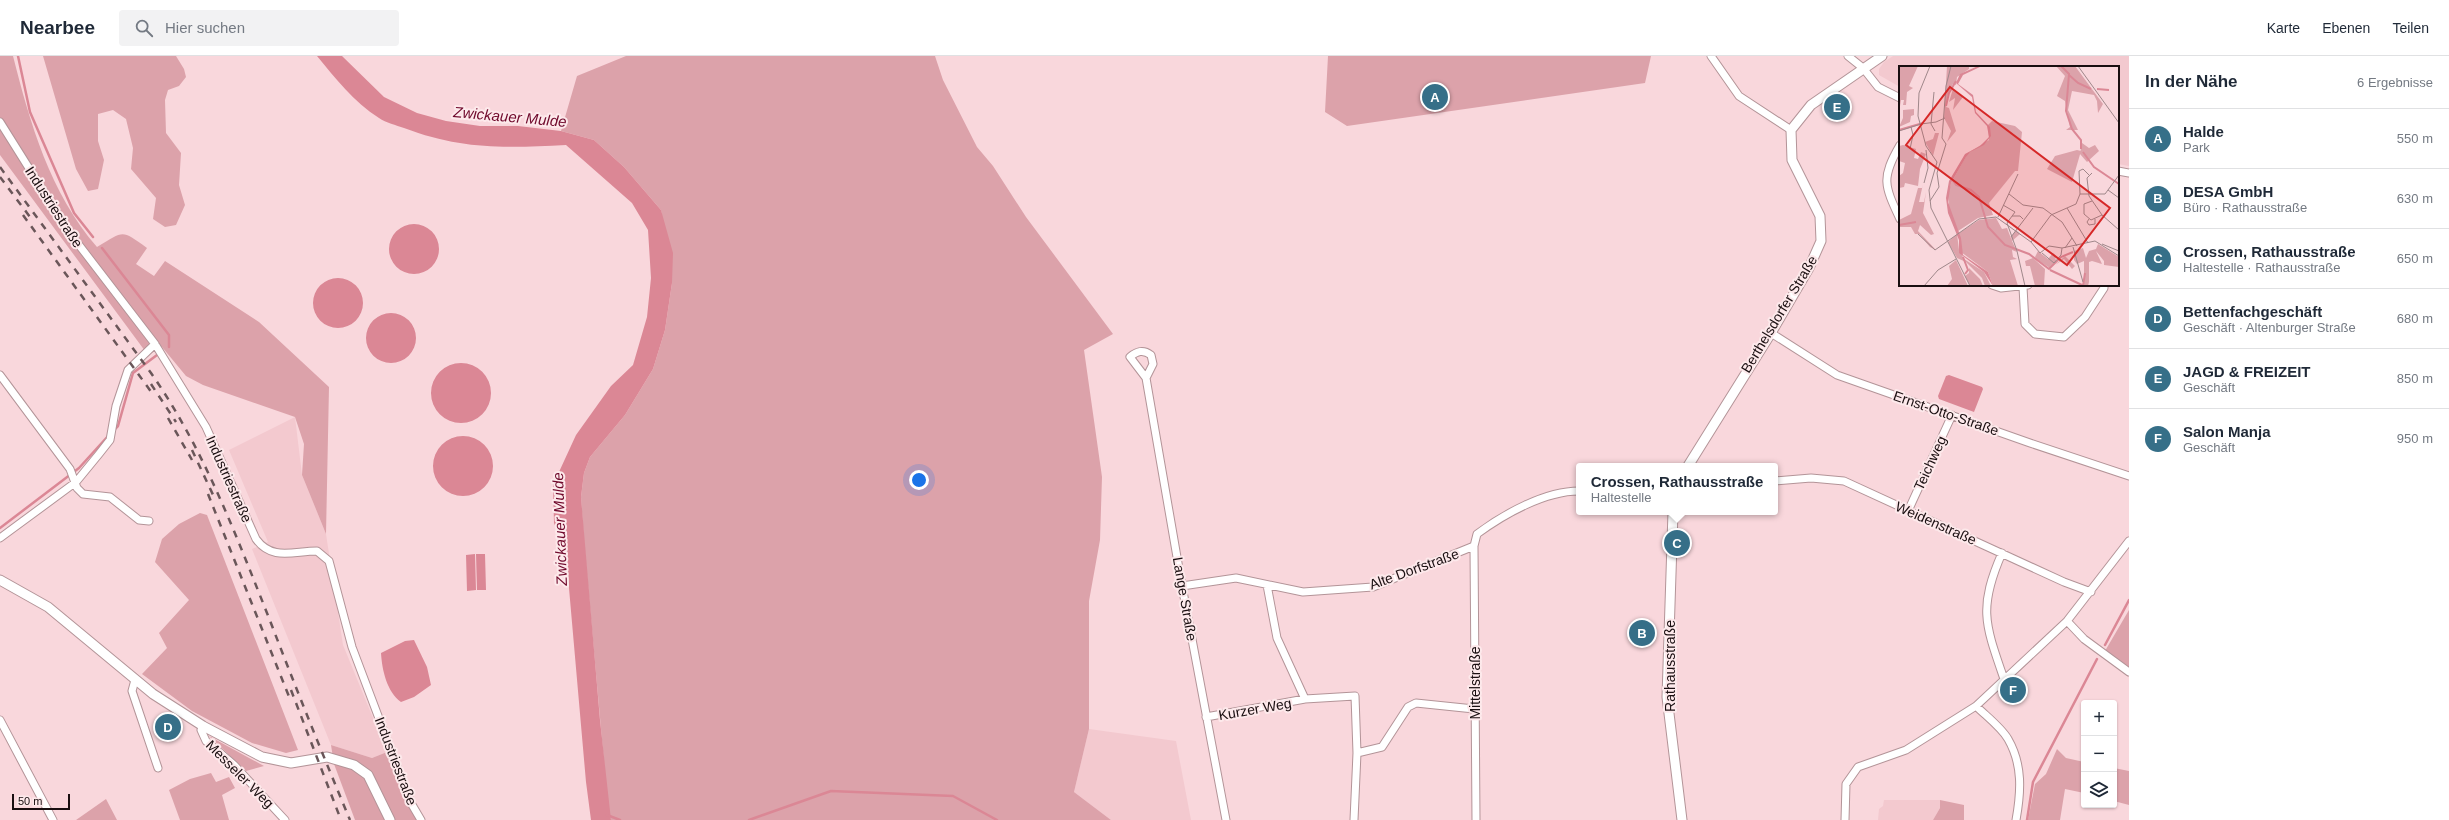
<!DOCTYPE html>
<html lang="de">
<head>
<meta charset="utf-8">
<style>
	:root { --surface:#fff; --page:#f2f2f3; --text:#1f2937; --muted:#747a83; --line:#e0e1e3; --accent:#366f88 }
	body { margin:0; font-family:Helvetica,sans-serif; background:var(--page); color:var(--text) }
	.controls { position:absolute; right:12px; bottom:12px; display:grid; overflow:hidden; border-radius:4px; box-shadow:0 1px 3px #0004 }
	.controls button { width:36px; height:36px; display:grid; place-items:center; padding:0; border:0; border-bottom:1px solid var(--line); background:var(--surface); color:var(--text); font:20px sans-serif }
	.scale { position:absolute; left:12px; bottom:10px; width:58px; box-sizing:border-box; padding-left:4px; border:2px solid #190e10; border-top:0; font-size:11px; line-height:14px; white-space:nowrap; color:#190e10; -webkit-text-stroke:3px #fde9eb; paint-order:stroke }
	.you { position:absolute; left:919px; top:424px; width:14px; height:14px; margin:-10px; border:3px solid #fff; border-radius:50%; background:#1a73e8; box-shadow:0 0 0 6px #1a73e833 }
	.badge { display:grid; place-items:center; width:26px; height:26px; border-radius:50%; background:var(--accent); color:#fff; font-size:13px; font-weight:700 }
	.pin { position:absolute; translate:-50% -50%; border:2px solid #fff; box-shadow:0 1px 4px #0006 }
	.popup { position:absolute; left:1576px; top:407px; width:202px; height:52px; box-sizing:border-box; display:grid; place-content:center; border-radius:4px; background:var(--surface); filter:drop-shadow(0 1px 3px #0005); font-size:13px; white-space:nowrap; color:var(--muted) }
	.popup b { font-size:15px; color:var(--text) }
	.popup::after { content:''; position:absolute; left:50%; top:100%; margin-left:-8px; border:8px solid transparent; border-top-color:var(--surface) }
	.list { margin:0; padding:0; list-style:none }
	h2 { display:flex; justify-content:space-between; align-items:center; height:52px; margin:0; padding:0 16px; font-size:17px }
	h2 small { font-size:13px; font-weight:400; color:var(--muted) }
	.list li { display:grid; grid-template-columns:26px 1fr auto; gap:12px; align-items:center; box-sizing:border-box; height:60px; padding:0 16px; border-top:1px solid var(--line) }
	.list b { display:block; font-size:15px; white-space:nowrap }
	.list p { margin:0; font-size:13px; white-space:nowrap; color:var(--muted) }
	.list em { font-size:13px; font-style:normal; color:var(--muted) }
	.icon { flex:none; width:22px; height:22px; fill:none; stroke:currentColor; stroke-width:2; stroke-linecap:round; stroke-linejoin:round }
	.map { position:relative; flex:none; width:2129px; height:764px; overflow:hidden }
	header { display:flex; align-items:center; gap:24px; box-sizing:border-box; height:56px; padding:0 20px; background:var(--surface); border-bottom:1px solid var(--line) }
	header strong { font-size:19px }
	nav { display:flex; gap:22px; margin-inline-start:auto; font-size:14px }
	.search { width:280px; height:36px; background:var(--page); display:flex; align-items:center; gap:10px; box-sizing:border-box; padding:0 14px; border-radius:4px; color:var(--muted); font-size:15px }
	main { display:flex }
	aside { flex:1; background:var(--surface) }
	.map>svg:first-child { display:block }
</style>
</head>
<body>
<header>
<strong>Nearbee</strong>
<div class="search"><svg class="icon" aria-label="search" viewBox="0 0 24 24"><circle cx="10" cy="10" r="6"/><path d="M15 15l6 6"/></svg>Hier suchen</div>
<nav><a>Karte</a><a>Ebenen</a><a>Teilen</a></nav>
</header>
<main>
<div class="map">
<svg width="2129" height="764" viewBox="0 0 2129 764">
	<rect width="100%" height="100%" fill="#f9d7dc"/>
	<path fill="#f3c9cf" d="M 1893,0 L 2129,0 L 2129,110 L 2118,108 L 2118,11 L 1900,11 L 1900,31 L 1879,19 L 1879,13 L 1884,6 Z
		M 295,361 L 302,419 L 326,478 L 343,589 L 387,696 L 372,702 L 331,689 L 252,493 L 268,486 L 229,394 Z
		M 1089,673 L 1176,685 L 1191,764 L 1111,764 L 1074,736 Z
		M 1884,744 L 1940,744 L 1940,752 L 1933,764 L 1878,764 L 1879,753 L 1883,750 Z"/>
	<path fill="#dca2aa" d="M 0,0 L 13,0 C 30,67 50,137 97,191 C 125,175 120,173 147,192 L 136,208 L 154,220 L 165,205 L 259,266 L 329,331 L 326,478 L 302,419 L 304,388 L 295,361 L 203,329 L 186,320 L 162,291 L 148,299 L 0,99 Z
		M 43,0 L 176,0 L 184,13 L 186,21 L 179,30 L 168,34 L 165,44 L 166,77 L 181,97 L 179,129 L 185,149 L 176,169 L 165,171 L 153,163 L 156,142 L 131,113 L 133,92 L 126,63 L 113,54 L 98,58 L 98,85 L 104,104 L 98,133 L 88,135 L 76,113 Z
		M 626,0 L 935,0 L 943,24 L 977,91 L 993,110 L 1026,161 L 1113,278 L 1084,294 L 1102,421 L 1100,484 L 1089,545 L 1089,673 L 1074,736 L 1111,764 L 611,764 L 608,750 L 584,485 L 581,441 L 584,417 L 590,401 L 625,359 L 653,313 L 665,274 L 672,227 L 661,154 L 624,111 L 594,84 L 561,75 L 577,20 Z
		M 1328,0 L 1651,0 L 1645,27 L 1347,70 L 1325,56 Z
		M 200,457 L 207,459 L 298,694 L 286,697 L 252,687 L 192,655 L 142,618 L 167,592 L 159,577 L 189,544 L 155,506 L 162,483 L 179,468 Z
		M 2129,554 L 2129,613 L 2105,595 Z
		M 209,680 L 264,710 L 246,715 Z
		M 331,689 L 372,702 L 387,696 L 420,764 L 355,764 L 334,708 Z
		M 2057,693 L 2066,702 L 2084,706 L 2084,737 L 2065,733 L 2060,764 L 2028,764 L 2035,728 L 2046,718 Z
		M 2114,712 L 2129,715 L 2129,749 L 2114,745 Z
		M 211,717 L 216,726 L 229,721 L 235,732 L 222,739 L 229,764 L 180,764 L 169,734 L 190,723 Z
		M 106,743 L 117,764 L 76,764 Z
		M 1940,744 L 1964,749 L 1964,764 L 1933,764 L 1940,752 Z"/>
	<path fill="#db8795" d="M 317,0 L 342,0 L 384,41 L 417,57 L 446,65 L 480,70 L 518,70 L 561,75 L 594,84 L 624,111 L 661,154 L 673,197 L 672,227 L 665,274 L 653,313 L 625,359 L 590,401 L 584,417 L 581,441 L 600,664 L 611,764 L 591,764 L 586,726 L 566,498 L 554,467 L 553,429 L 576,379 L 611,330 L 633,309 L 647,261 L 651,222 L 648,174 L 632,147 L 566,89 C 506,92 462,94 404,72 C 396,69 386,67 379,62 C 354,46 335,22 317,0 Z
		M389 193a25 25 0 1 1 50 0a25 25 0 1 1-50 0Z
		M313 247a25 25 0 1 1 50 0a25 25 0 1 1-50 0Z
		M366 282a25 25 0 1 1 50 0a25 25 0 1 1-50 0Z
		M431 337a30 30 0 1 1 60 0a30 30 0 1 1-60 0Z
		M 1949,319 L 1982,331 L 1983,333 L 1974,356 L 1939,343 L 1938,340 L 1946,320 Z
		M433 410a30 30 0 1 1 60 0a30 30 0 1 1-60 0Z
		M 475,498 L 476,534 L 467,535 L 466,499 Z
		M 476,498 L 485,498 L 486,534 L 477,534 Z
		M 414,584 L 427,611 L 431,629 L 414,641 L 401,646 C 387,636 382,614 381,597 L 405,585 Z"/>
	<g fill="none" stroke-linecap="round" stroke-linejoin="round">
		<path stroke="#db8795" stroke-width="2.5" d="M 18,0 L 30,56 L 74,157 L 93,181
			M 102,192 L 169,279 L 169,291
			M 114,374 L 118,370 L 133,317 L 157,299
			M 0,472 L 79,412 L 109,379
			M 2105,589 L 2129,544
			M 607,759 L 620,764
			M 749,764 L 831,735 L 953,740 L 997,764
			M 2027,764 L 2033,726 L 2097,603"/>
		<g stroke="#b39498" stroke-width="9">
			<path id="street" d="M 1711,0 L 1739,40 L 1791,74
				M 1848,0 L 1863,12 L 1878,31 L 1900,42
				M 0,66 L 69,176 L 155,288 L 206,371 L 256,483 C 272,505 293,495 317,495 L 329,505 L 352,591 L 411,747 L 421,764
				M 1900,89 C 1881,122 1884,129 1900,163
				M 2118,115 L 2129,117
				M 1992,229 L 2001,232 L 2028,229
				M 2023,231 L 2025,268 L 2035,278 L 2064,281 L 2085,261 L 2104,232 L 2104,229
				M 1771,277 L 1837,319 L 2030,387 L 2129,420
				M 0,319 L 70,413 L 77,432 L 83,438 L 110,441 L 139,464 L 149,465
				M 1146,322 L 1153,308 L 1151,299 C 1143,293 1137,295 1130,301 L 1146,322 L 1182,530 L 1226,764
				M 1775,425 L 1811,422 L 1844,425 L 2064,526 L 2091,536
				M 1908,455 L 1952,359
				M 0,482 L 76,426 L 99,398 L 110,384 L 116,350 L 128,314 L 155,288
				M 1474,490 L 1476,764
				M 2002,497 C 1978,552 1985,568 2004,623
				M 1267,529 L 1277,582 L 1305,643
				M 1182,530 L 1236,522 L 1303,536 L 1373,531 L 1474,490 L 1477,478 C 1504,458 1545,435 1579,435
				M 2067,565 L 2084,583 L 2129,616
				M 135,624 L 132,635 L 158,712
				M 1976,650 C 1986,660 2001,671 2008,683 C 2023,709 2021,736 2016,764
				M 1206,661 L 1305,643 L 1355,640 L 1357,697 L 1354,764
				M 0,664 L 53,764
				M 203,670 L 201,674 L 206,685 L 234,709 L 285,764
				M 1357,697 L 1382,691 L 1408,651 L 1416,647 L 1474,653
				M 1845,764 L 1846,728 L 1858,711 L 1906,694 L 1976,650 L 2067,565 L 2129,485"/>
		</g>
		<g stroke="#b39498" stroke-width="11">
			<path id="secondary" d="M 1688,410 L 1771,277 L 1809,212 L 1821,185 L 1820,160 L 1792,104 L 1791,74 L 1811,49 L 1882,0
				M 1673,456 L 1667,641 L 1682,764
				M 0,524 L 48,551 L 153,638 L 203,670 L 262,701 L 291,707 L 327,701 L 354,709 L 368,719 L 390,764"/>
		</g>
		<use href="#street" stroke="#fff" stroke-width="7"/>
		<use href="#secondary" stroke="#fff" stroke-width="9"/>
		<path stroke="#6a5659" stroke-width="2.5" stroke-dasharray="7 7" stroke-linecap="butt" d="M 0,111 L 151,317 C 204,393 235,477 269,562 C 295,630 322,697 350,764
			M 0,121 L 30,161
			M 23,159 L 152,337
			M 151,328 L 176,366
			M 168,362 L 192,404
			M 192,394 L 215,443
			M 208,438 L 290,643
			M 291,634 L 341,764"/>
	</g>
	<g text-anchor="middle" stroke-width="4" stroke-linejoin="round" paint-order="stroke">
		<g font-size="14" fill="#190e10" stroke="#fde9eb">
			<text transform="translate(54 151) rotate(57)" y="5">Industriestraße</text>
			<text transform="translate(1779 258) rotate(-59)" y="5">Berthelsdorfer Straße</text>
			<text transform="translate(1946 357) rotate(19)" y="5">Ernst-Otto-Straße</text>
			<text transform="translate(1930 407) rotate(-65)" y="5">Teichweg</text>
			<text transform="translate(229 423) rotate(66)" y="5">Industriestraße</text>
			<text transform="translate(1936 467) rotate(24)" y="5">Weidenstraße</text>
			<text transform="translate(1414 513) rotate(-20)" y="5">Alte Dorfstraße</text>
			<text transform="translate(1185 543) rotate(80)" y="5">Lange Straße</text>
			<text transform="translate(1670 610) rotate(-90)" y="5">Rathausstraße</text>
			<text transform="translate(1475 627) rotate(-90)" y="5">Mittelstraße</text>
			<text transform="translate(1255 653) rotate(-10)" y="5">Kurzer Weg</text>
			<text transform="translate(396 705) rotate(69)" y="5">Industriestraße</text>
			<text transform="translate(240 718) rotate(45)" y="5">Messeler Weg</text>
		</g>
		<g font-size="15" font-style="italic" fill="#70092c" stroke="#fde9eb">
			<text transform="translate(510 61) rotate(5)" y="5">Zwickauer Mulde</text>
			<text transform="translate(560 473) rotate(-92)" y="5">Zwickauer Mulde</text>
		</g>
	</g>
	<g transform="translate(1899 10)">
		<rect width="220" height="220" fill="#f9d7dc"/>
		<path d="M 0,0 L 19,0 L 10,20 L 14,22 L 8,26 L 7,39 L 4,39 L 5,34 L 2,34 L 0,46 ZM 48,0 L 70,0 L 70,3 L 58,11 L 57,19 L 54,18 L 49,28 L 47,41 L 50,42 L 57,65 L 48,76 L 52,65 L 45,52 ZM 157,0 L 176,0 L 204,38 L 199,47 L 198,35 L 195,29 L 173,25 L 169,44 L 179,64 L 167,64 L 171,61 L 166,35 L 158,30 L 166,10 ZM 54,23 L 64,31 L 54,44 L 56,32 L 50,36 ZM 15,43 L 15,49 L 12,50 L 11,56 L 0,61 L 4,52 L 4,44 ZM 93,55 L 116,60 L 123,66 L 119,105 L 116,105 L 90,137 L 94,149 L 79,152 L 59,165 L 50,143 L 49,129 L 52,117 L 69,87 L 90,74 L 89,59 ZM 36,67 L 40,67 L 34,90 L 26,76 L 34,73 ZM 183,77 L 190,82 L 196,79 L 200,85 L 188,96 L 181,88 ZM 4,79 L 17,83 L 15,92 L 19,93 L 22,86 L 27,88 L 21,103 L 19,120 L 6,117 L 5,121 L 0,122 L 0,110 L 4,107 L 6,97 L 0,95 L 0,80 ZM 178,84 L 182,85 L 173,116 L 148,103 L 156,90 ZM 24,118 L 20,136 L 25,136 L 27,126 L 24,147 L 35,168 L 32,169 L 21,159 L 19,165 L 37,184 L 31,181 L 20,168 L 16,168 L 12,161 L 0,161 L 0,154 L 12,148 L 19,122 L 23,122 ZM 97,152 L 103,163 L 108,162 L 113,175 L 112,171 L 117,164 L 121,168 L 113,175 L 118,186 L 113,184 L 114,191 L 118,193 L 111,194 L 119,220 L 94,220 L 89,206 L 62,186 L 60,167 L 80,154 ZM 58,168 L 60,184 L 65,193 L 85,206 L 92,220 L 86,220 L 83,212 L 67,196 L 58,192 L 49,176 ZM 199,178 L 220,191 L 220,201 L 205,199 L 205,195 L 197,185 L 203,198 L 193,195 L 190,196 L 190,216 L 189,220 L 185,220 L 185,195 L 178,198 L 175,194 L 175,185 L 184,182 L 187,192 L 190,185 L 197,183 ZM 139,185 L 149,193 L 154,187 L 156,189 L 157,195 L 151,202 L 137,193 L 136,191 ZM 166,190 L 176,200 L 173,203 L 165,193 L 156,199 ZM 134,192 L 146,203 L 145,220 L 136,220 L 131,200 L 127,200 L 126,195 ZM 57,194 L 69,220 L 48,220 L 53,213 L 50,200 ZM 70,202 L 81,213 L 84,220 L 71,220 L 66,210 L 70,207 Z" fill="#dca2aa"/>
		<path d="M 79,0 L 83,0 L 64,9 L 59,18 L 74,29 L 77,46 L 91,61 L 92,70 L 85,79 L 71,86 L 67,91 L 52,117 L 49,136 L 62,172 L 64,189 L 89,206 L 94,220 L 85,206 L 60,187 L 60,174 L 49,147 L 47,132 L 50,115 L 66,88 L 81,80 L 90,71 L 88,60 L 76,47 L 73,31 L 57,17 L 61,8 Z" fill="#db8795"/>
		<path fill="none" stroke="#db8795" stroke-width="2" d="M 162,0 L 170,8 L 167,45 L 173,63 L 182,74 L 182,83M 170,9 L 179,17 L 192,23M 198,23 L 210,24M 47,40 L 50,27 L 57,15M 0,64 L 24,57M 184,86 L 195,101 L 220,118M 53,113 L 57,119 L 72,124 L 80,131 L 89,161 L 106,179 L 130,188 L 150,203 L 162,191 L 174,186M 0,159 L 17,156M 64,191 L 69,204 L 66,208M 151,204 L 183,219M 184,220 L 186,207"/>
		<path fill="none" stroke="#9f878a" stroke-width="1" d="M 31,0 L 20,27 L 19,50 L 27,80 L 38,96 L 30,124 L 32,142 L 71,220M 179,0 L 220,57M 35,26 L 32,58 L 36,65M 0,65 L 22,58 L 37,56 L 46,52M 11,83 L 14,69 L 12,61M 193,107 L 188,112 L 190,130 L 203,149 L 220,164M 25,117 L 29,102 L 27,84M 209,124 L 220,132M 110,128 L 124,139 L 144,142 L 163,156 L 178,180M 181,128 L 180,105 L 184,103 L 190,109M 31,135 L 40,121 L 38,107 L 47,78 L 43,72 L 47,20 L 52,0M 193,135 L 185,138 L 185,148 L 192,154 L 203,149M 104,139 L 116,146 L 108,157 L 118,185 L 126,220M 168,142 L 189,177M 152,149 L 177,138 L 181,128 L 206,128 L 220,109M 113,150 L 121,150 L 124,153M 99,151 L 119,108M 190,153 L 188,156 L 190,159 L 196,158 L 196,153M 19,168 L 36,184 L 80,153 L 97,151 L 132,176 L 141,187 L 150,180 L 163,182 L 196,175 L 220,190M 112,171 L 134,142M 132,176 L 152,149M 203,178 L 220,185M 174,181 L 184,216M 166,182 L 173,172M 143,187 L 155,197 L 162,189 L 163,182M 25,220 L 39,204 L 57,193"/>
		<path fill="#d62828" fill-opacity="0.15" stroke="#d62828" stroke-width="2" d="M 51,21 L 211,142 L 168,199 L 7,79 Z"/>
		<rect width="220" height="220" fill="none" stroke="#190e10" stroke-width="2"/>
	</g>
</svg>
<div class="controls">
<button>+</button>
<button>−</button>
<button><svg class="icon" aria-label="layers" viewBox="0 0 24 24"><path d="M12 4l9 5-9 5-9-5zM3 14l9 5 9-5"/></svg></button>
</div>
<div class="scale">50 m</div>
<div class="you"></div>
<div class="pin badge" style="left:1435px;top:41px">A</div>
<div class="pin badge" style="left:1642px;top:577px">B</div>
<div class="pin badge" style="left:1677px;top:487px">C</div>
<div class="popup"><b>Crossen, Rathausstraße</b>Haltestelle</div>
<div class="pin badge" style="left:168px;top:671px">D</div>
<div class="pin badge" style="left:1837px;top:51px">E</div>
<div class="pin badge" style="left:2013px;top:634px">F</div>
</div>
<aside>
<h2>In der Nähe<small>6 Ergebnisse</small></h2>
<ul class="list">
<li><span class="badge">A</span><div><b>Halde</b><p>Park</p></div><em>550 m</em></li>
<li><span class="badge">B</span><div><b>DESA GmbH</b><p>Büro · Rathausstraße</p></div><em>630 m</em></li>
<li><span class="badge">C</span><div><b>Crossen, Rathausstraße</b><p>Haltestelle · Rathausstraße</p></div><em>650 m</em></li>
<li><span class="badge">D</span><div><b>Bettenfachgeschäft</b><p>Geschäft · Altenburger Straße</p></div><em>680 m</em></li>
<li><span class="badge">E</span><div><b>JAGD &amp; FREIZEIT</b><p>Geschäft</p></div><em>850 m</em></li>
<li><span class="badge">F</span><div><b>Salon Manja</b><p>Geschäft</p></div><em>950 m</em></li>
</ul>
</aside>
</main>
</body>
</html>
